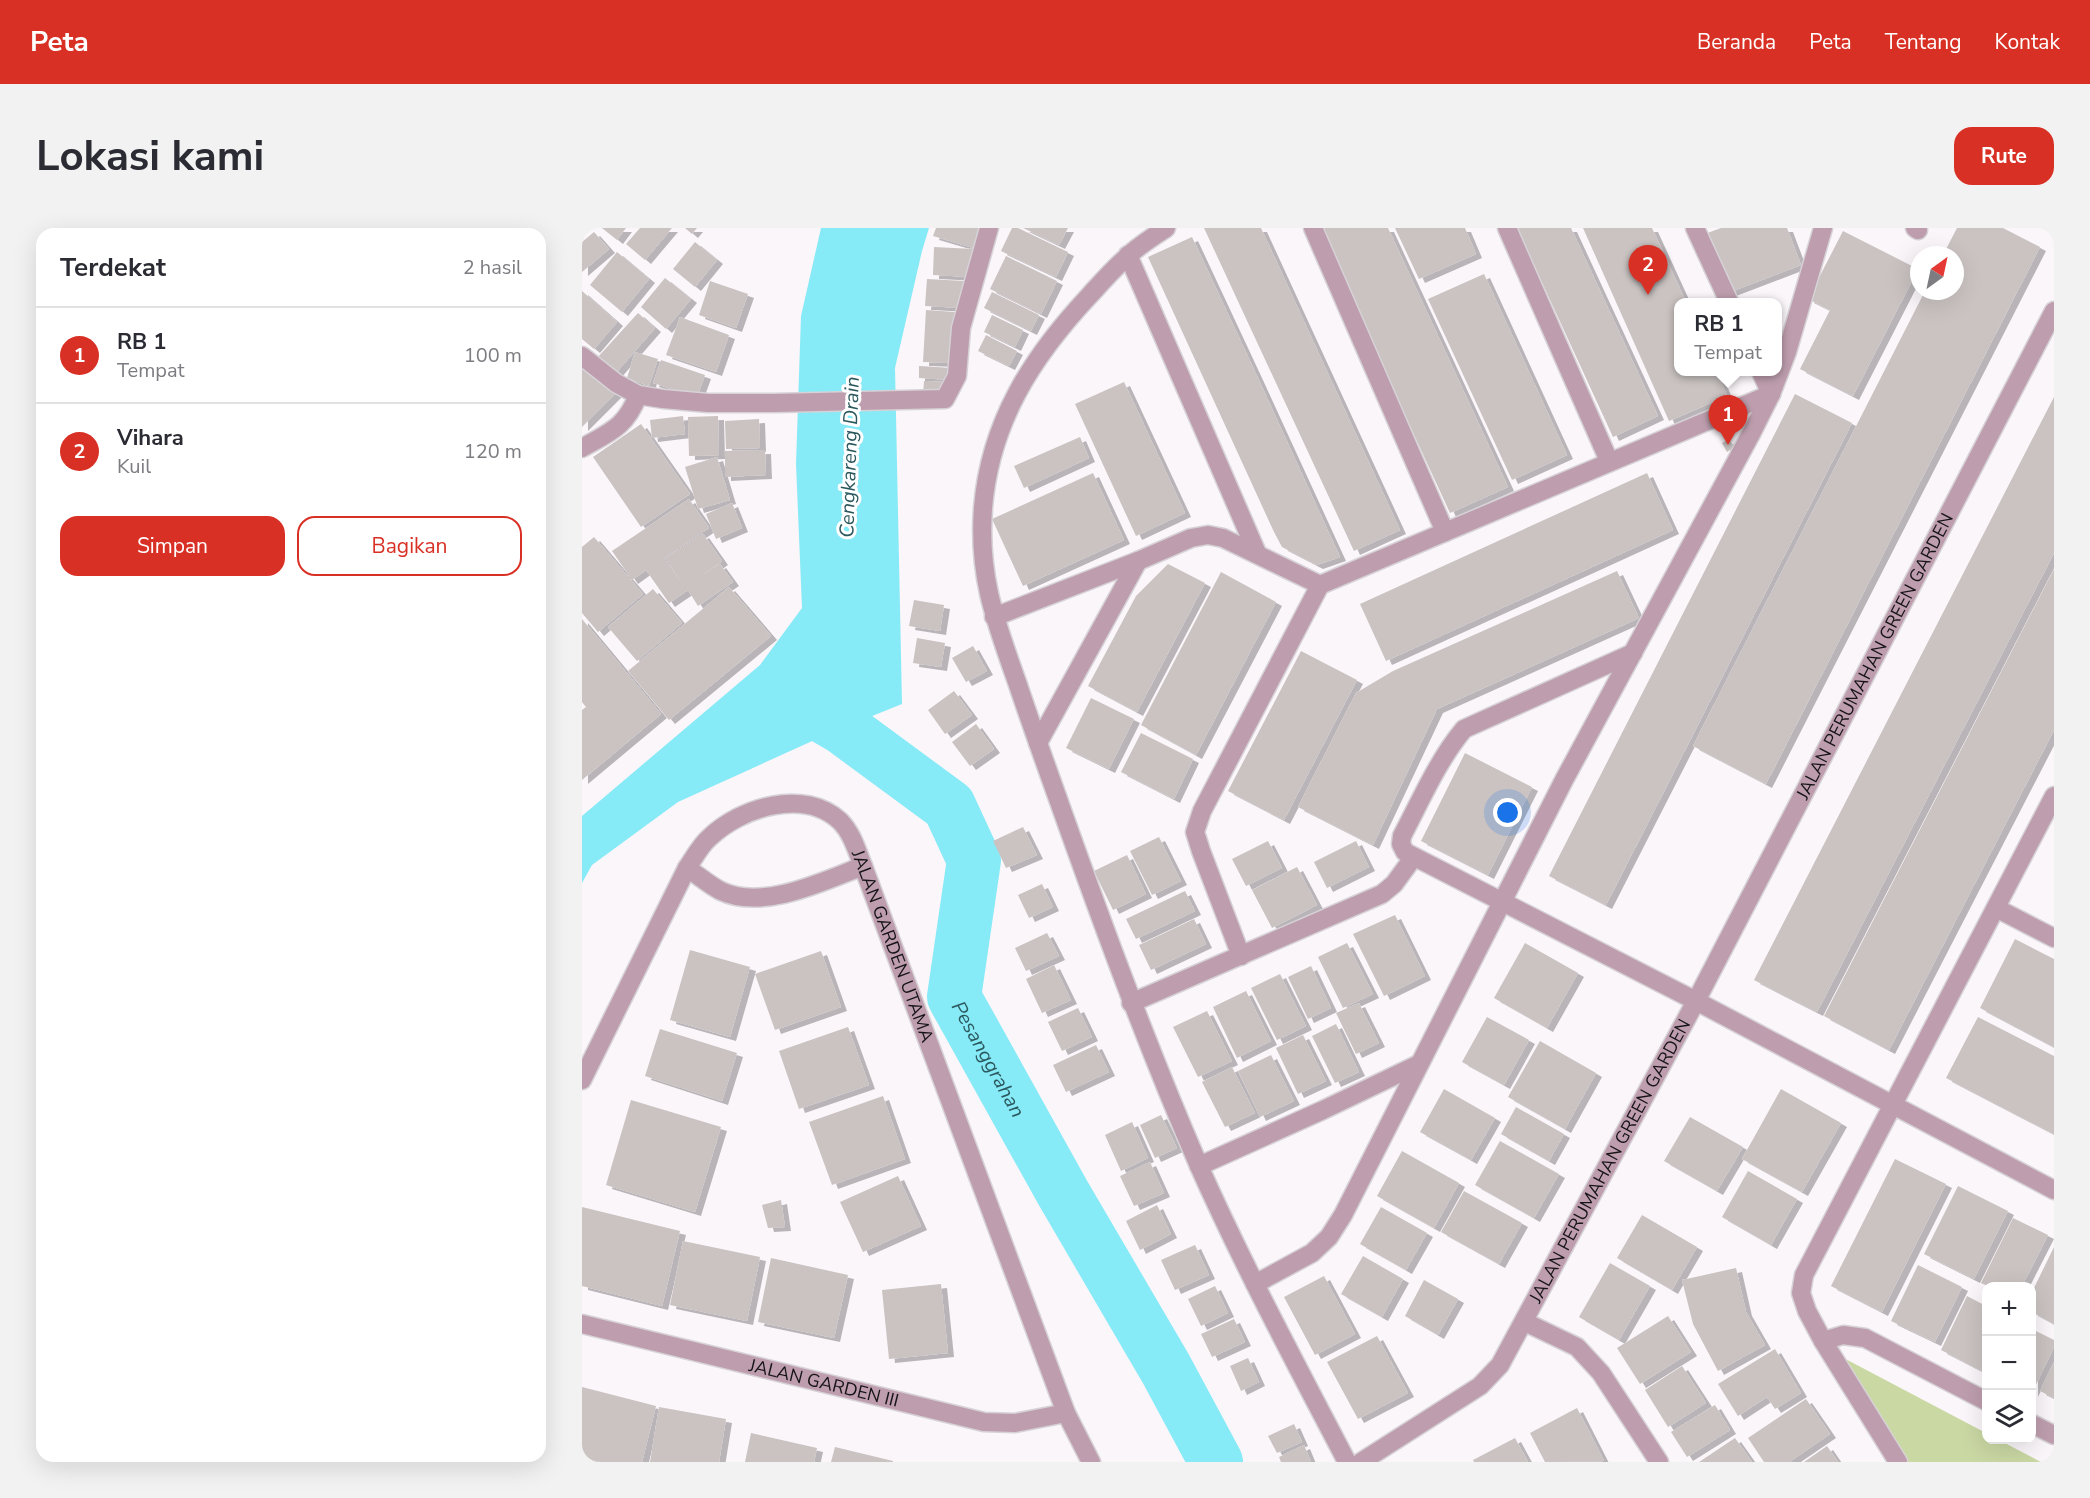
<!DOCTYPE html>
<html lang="id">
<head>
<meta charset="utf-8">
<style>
	:root { --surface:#fff; --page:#f2f2f3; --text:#2b2b33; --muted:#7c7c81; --line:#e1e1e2; --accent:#d93025 }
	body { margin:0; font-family:"Nunito Sans",sans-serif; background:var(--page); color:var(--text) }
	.controls { position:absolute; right:18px; bottom:18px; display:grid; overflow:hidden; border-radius:12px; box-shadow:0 6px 24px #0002 }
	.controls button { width:54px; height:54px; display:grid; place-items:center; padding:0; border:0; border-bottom:2px solid var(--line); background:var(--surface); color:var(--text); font:30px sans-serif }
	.compass { position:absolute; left:1328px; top:18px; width:54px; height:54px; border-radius:50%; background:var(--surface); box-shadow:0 6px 24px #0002; rotate:33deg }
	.you { position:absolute; left:926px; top:585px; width:21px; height:21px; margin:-15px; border:4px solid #fff; border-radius:50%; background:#1a73e8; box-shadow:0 0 0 9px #1a73e833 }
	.badge { display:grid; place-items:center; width:39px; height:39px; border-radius:50%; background:var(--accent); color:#fff; font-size:20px; font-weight:700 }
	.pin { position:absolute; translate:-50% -50px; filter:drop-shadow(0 2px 3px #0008) }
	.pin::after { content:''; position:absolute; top:32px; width:21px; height:18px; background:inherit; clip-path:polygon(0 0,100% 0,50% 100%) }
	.popup { position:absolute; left:1092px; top:70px; width:108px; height:78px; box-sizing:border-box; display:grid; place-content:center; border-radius:12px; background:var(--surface); filter:drop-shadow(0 2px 4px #0005); font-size:20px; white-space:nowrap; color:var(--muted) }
	.popup b { font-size:22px; color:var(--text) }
	.popup::after { content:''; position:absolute; left:50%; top:100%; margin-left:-12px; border:12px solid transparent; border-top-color:var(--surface) }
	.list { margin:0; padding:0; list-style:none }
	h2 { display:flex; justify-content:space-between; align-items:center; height:78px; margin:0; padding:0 24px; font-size:26px }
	h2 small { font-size:20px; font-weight:400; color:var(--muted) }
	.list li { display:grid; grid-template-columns:39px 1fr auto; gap:18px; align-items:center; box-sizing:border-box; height:96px; padding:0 24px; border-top:2px solid var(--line) }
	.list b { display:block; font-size:22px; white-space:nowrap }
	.list p { margin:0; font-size:20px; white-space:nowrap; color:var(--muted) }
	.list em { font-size:20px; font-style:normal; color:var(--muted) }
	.actions { display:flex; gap:12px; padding:18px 24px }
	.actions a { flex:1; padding:14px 0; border:2px solid var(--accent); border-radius:18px; text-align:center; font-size:21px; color:var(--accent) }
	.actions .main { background:var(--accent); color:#fff }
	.icon { flex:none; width:33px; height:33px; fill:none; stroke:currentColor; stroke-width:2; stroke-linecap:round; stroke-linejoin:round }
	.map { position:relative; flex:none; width:1472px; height:1234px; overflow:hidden; border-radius:18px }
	header { display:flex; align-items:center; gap:36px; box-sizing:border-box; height:84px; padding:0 30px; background:var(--accent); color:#fff }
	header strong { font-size:28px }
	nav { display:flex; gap:33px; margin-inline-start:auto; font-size:21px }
	.intro { display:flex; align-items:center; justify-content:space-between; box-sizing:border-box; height:144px; padding:0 36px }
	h1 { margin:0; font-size:42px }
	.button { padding:15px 27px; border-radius:18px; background:var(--accent); color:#fff; font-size:21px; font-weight:700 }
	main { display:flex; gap:36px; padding:0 36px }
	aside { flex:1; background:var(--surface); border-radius:18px; box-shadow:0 6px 24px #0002 }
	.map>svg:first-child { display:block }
</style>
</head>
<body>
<header>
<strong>Peta</strong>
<nav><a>Beranda</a><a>Peta</a><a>Tentang</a><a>Kontak</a></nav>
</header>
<div class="intro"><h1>Lokasi kami</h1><a class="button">Rute</a></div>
<main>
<aside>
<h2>Terdekat<small>2 hasil</small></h2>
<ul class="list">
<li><span class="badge">1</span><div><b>RB 1</b><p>Tempat</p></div><em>100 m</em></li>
<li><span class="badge">2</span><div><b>Vihara</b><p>Kuil</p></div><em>120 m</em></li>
</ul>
<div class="actions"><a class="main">Simpan</a><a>Bagikan</a></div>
</aside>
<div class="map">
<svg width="1472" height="1234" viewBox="0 0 1472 1234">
	<defs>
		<filter id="shadow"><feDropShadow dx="6" dy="4" stdDeviation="0" flood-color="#0004"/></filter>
	</defs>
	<rect width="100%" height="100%" fill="#fbf6fa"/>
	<path fill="#cad8a4" d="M 1254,1126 L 1404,1205 L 1404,1212 L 1417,1212 L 1459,1234 L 1322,1234 Z"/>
	<path fill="#86eaf7" d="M 239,0 L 347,0 L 340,23 L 313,140 L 320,476 L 248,505 L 96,574 L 10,637 L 0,655 L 0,588 L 178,437 L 220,380 L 214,236 L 219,88 Z"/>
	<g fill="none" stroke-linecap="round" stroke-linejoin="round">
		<path stroke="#86eaf7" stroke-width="54" id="s1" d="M 208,469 L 261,500 L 367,578 L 392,632 L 372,769 L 481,965 L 584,1141 L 634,1234"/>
	</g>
	<path fill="#cac3c2" filter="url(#shadow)" d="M 20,0 L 44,0 L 35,12 Z
		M 58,0 L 90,0 L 63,32 L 44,16 Z
		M 103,0 L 115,0 L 110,6 Z
		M 354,0 L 398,0 L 392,20 L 351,8 Z
		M 430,0 L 436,0 L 486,24 L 474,49 L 419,23 Z
		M 441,0 L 486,0 L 477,17 Z
		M 622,0 L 679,0 L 818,302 L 772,323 Z
		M 737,0 L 806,0 L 926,259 L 868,285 Z
		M 813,0 L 883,0 L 894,26 L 837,51 Z
		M 935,0 L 989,0 L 1076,188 L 1031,209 Z
		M 1001,0 L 1070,0 L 1104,74 L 1096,74 L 1096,144 L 1135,144 L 1145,168 L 1087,193 Z
		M 1139,0 L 1205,0 L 1219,37 L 1143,66 L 1120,7 Z
		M 1375,0 L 1421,0 L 1458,19 L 1184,556 L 1111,518 L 1343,63 L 1373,63 L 1373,27 L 1361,27 Z
		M 1261,3 L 1336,41 L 1271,168 L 1218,141 L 1248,82 L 1226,71 Z
		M 12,4 L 27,21 L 0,44 L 0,14 Z
		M 610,9 L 674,146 L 758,329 L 735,337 L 700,319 L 692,304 L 566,29 Z
		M 113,14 L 135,32 L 113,59 L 91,41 Z
		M 352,19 L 392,21 L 390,49 L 351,47 Z
		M 35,24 L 67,51 L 40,84 L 8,57 Z
		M 424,28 L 475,53 L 459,86 L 408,61 Z
		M 902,46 L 985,227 L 930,252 L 846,71 Z
		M 83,50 L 109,71 L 84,101 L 59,79 Z
		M 345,51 L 383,53 L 381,80 L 343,78 Z
		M 128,53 L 166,66 L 154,100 L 117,87 Z
		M 0,63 L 35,94 L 12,121 L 0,111 Z
		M 410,64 L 457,87 L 449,103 L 402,80 Z
		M 344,82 L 373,84 L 370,135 L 341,134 Z
		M 56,85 L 73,100 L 33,146 L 15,130 Z
		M 410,87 L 441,102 L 433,119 L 402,104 Z
		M 98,89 L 147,107 L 134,144 L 84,127 Z
		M 404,107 L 435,123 L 427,138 L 396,123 Z
		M 53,124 L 76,131 L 67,158 L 45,150 Z
		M 0,132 L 34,165 L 0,199 Z
		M 79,132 L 123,147 L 115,169 L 71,155 Z
		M 337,138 L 370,140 L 369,152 L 337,150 Z
		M 342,153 L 361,154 L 360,168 L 341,167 Z
		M 542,154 L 603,285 L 554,308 L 493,176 Z
		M 1213,166 L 1270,195 L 1024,677 L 967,648 Z
		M 1472,169 L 1472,325 L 1235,784 L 1172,752 Z
		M 101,188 L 103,206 L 70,210 L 68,192 Z
		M 136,188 L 137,227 L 107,228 L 106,189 Z
		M 177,191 L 178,220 L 144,221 L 143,193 Z
		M 59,196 L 108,266 L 59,299 L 11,229 Z
		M 498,209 L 507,230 L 442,260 L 432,238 Z
		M 1147,211 L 1152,219 L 1145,224 L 1140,215 Z
		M 183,222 L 184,247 L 143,249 L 143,223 Z
		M 135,229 L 148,272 L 116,281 L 103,239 Z
		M 511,245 L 542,312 L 441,358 L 410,291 Z
		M 1065,245 L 1091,302 L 804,433 L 778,376 Z
		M 107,271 L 127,300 L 82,330 L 100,356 L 84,330 L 121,306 L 140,333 L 116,350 L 138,336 L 151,354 L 116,378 L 106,362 L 87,375 L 64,342 L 50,352 L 30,323 Z
		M 150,275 L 160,300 L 134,311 L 124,286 Z
		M 12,309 L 61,366 L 16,404 L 0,385 L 0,319 Z
		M 586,336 L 623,355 L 555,484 L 506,458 L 554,368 Z
		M 1472,341 L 1472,502 L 1307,822 L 1242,788 Z
		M 1035,343 L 1057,390 L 855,481 L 791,617 L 716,579 L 774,465 L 811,443 Z
		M 639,344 L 694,374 L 614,527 L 559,497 Z
		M 147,359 L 189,408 L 87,492 L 46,443 Z
		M 71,361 L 100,395 L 55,433 L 26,399 Z
		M 332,372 L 362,377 L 358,403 L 327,398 Z
		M 0,391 L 79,486 L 0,552 L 0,482 L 4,479 L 0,474 Z
		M 335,410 L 363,415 L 359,439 L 331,435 Z
		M 391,418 L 405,443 L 384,454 L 370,430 Z
		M 719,423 L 775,452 L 702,592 L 646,563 Z
		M 372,463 L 390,487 L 363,506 L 346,482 Z
		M 509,470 L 552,491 L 527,541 L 484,520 Z
		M 394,496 L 412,521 L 388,538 L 370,514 Z
		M 559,505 L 611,531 L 592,571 L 539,544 Z
		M 883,525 L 950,559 L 906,647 L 839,613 Z
		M 441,599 L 455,627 L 424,640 L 411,613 Z
		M 577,609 L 599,653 L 570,667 L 548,623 Z
		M 686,613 L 700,640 L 664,658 L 650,631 Z
		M 774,613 L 787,639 L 745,660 L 732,634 Z
		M 545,627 L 564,666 L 531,682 L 512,643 Z
		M 715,639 L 735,677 L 690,700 L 670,662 Z
		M 460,656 L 471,679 L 447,690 L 436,667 Z
		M 603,663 L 613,683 L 554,711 L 544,691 Z
		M 813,687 L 843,748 L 802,768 L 771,706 Z
		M 612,691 L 624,716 L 569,742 L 557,717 Z
		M 465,705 L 477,728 L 444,743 L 433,720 Z
		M 1433,711 L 1472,731 L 1472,819 L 1398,780 Z
		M 765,715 L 791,766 L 761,780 L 736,729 Z
		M 943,715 L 996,745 L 965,800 L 912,770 Z
		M 108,722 L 168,739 L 148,809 L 88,792 Z
		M 239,723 L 259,779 L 193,802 L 173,746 Z
		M 472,737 L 489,772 L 460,785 L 444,751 Z
		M 729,738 L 749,780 L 726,791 L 706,749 Z
		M 698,746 L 724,798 L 695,812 L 669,760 Z
		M 664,763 L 689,813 L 655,830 L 631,779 Z
		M 777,775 L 797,815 L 774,826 L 754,785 Z
		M 496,780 L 510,809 L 480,823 L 466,794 Z
		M 625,783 L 650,833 L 616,849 L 591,799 Z
		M 905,789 L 947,812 L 922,857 L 880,834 Z
		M 1396,789 L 1472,828 L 1472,906 L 1364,850 Z
		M 754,796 L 777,844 L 753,855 L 730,808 Z
		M 266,799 L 287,857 L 217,881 L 197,823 Z
		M 78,801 L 155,825 L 140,873 L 63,848 Z
		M 721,807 L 744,853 L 716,866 L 694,820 Z
		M 958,813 L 1014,845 L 983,901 L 926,869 Z
		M 514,817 L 527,844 L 484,864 L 471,837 Z
		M 689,827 L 712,873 L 678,889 L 656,843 Z
		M 650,839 L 673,885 L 643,899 L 620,854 Z
		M 862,861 L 913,890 L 889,932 L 838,904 Z
		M 1199,861 L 1259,895 L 1220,964 L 1160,931 Z
		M 301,868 L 323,931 L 250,957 L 227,894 Z
		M 49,872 L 139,899 L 113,984 L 24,957 Z
		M 934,879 L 982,906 L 967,933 L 919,906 Z
		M 579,887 L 595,920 L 573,930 L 558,897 Z
		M 1108,889 L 1161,919 L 1135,963 L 1082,933 Z
		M 550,894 L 566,930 L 539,943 L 523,907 Z
		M 918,913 L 977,946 L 952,990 L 893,957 Z
		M 820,923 L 877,955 L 852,1000 L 795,968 Z
		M 1313,931 L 1364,956 L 1300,1084 L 1249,1058 Z
		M 568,934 L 582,965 L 552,978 L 538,948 Z
		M 1166,943 L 1215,971 L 1189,1017 L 1140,989 Z
		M 316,948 L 339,998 L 281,1024 L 258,974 Z
		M 1376,958 L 1426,983 L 1392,1051 L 1342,1026 Z
		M 882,963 L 940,995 L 917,1036 L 859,1004 Z
		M 199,972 L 203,999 L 186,1000 L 180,977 Z
		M 575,977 L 589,1006 L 558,1022 L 544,993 Z
		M 0,979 L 98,1003 L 80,1078 L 0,1058 Z
		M 799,979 L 845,1005 L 824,1042 L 778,1016 Z
		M 1060,987 L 1115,1019 L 1090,1062 L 1035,1030 Z
		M 1431,990 L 1466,1007 L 1440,1058 L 1406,1058 L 1399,1055 Z
		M 101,1013 L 178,1029 L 165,1093 L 88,1077 Z
		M 613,1017 L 627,1047 L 593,1062 L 579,1032 Z
		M 1472,1019 L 1472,1096 L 1450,1084 L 1450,1064 Z
		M 781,1028 L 821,1051 L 800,1089 L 759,1066 Z
		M 189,1030 L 266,1047 L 252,1110 L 176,1094 Z
		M 1028,1035 L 1068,1058 L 1037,1112 L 997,1089 Z
		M 1336,1037 L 1380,1059 L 1353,1114 L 1309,1093 Z
		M 1154,1040 L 1164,1084 L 1183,1117 L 1136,1143 L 1111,1096 L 1100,1052 Z
		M 742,1048 L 773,1106 L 733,1127 L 702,1069 Z
		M 842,1052 L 876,1071 L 856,1107 L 823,1088 Z
		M 359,1056 L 366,1125 L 307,1131 L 300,1062 Z
		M 633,1058 L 646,1085 L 619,1098 L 606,1071 Z
		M 1385,1068 L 1404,1078 L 1404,1145 L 1359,1122 Z
		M 1086,1088 L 1109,1124 L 1058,1156 L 1035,1120 Z
		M 652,1091 L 663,1114 L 630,1129 L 619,1106 Z
		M 1450,1101 L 1472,1112 L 1472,1119 L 1450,1165 Z
		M 795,1108 L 826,1165 L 776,1191 L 745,1134 Z
		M 1193,1121 L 1219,1165 L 1193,1181 L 1185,1169 L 1156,1188 L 1136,1156 Z
		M 666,1130 L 677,1154 L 659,1163 L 648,1138 Z
		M 1472,1134 L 1472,1170 L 1458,1163 Z
		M 1100,1138 L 1124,1175 L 1086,1199 L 1063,1162 Z
		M 0,1159 L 74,1178 L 60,1234 L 19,1234 L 0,1229 Z
		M 1224,1171 L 1248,1206 L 1207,1234 L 1182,1234 L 1166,1210 Z
		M 1133,1177 L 1148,1202 L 1105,1229 L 1089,1204 Z
		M 77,1179 L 144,1191 L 137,1234 L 68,1234 Z
		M 995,1180 L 1022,1233 L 963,1234 L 948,1205 Z
		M 712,1196 L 720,1214 L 695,1225 L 686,1208 Z
		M 169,1205 L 235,1220 L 232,1234 L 163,1234 Z
		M 933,1210 L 946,1234 L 892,1234 L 891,1232 Z
		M 1153,1210 L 1170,1234 L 1117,1234 Z
		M 722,1217 L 729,1234 L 699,1234 L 697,1229 Z
		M 1245,1218 L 1256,1234 L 1222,1234 Z
		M 253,1219 L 311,1233 L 311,1234 L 249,1234 Z"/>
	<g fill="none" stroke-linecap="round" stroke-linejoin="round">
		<g stroke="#d6d2d6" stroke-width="21">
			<g id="minor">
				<path d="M 584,0 C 571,9 556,18 545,29 C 531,41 519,55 507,68 C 450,129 408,194 401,280 C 396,348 413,392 435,454 C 448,493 462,532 476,571 C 520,695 565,818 617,938 C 662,1039 714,1136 765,1234"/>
				<path d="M 731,0 L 863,304"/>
				<path d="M 925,0 L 1027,233"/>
				<path d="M 1113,0 L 1147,74"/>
				<path d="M 1333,0 L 1336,2"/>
				<path d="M 546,27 L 675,325"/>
				<path d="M 0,128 L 34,155 L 56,167 L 81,171 L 126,175 L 193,175 L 363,171 L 375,148 L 379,100 L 407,0"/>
				<path d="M 1179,144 L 1189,166"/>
				<path d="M 0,220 C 28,204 44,199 56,167"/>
				<path d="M 412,389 L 556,333 L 609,310 L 626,307 L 641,310 L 738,357"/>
				<path d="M 1051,425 L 882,501 C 856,532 839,572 820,608 L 819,616 L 823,624 L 1114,773 L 1472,962"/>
				<path d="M 456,515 L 556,333"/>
				<path d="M 105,640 C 116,647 127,657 139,663 C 181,683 242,653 281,638"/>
				<path d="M 1414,680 L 1472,710"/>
				<path d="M 659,728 L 619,623 L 613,604 L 620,583 L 738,357 L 1189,166"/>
				<path d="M 549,775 L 800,666 L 812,656 L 831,630"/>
				<path id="s2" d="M 0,852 L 105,640 C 112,630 118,618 127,610 C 159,579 222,560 258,593 C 270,605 275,623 281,638 L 484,1185 L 509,1234"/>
				<path d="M 617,938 L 741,882 L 837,836"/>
				<path d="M 673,1056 L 730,1025 L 747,1009 L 761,987 L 982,552 L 1169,206 L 1189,166 L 1205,124 L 1241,0"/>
				<path d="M 943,1094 L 995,1119 L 1019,1145 L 1077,1234"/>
				<path id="s3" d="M 0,1096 L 402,1194 L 433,1195 L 484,1185"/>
				<path d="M 1241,1113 L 1261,1107 L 1283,1110 L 1404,1173"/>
				<path d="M 1450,1196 L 1472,1207"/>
				<path id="s4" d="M 779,1234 L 898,1158 L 918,1137 L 1114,773 L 1472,83"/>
				<path d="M 1316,1234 L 1241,1113 L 1225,1083 L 1219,1065 L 1222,1047 L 1472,568"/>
			</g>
		</g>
		<use href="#minor" stroke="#be9eae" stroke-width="18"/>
	</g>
	<g text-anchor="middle" stroke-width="6" stroke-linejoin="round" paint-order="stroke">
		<g font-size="18" fill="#161416" stroke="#fff">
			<text dy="6" stroke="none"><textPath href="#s4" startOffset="972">JALAN PERUMAHAN GREEN GARDEN</textPath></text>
			<text dy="6" stroke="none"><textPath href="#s2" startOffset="554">JALAN GARDEN UTAMA</textPath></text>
			<text dy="6" stroke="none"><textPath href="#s4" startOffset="402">JALAN PERUMAHAN GREEN GARDEN</textPath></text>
			<text dy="6" stroke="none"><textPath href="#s3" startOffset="249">JALAN GARDEN III</textPath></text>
		</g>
		<g font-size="20" font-style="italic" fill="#2b585d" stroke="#fff">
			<text transform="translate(267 229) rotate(-88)" y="7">Cengkareng Drain</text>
			<text dy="7" stroke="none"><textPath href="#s1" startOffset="462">Pesanggrahan</textPath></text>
		</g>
	</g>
</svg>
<div class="controls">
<button>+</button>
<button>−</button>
<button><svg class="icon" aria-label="layers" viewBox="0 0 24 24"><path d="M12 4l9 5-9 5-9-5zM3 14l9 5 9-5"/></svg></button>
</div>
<svg class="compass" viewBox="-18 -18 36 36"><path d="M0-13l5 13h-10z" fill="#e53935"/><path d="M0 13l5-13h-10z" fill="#7c7c81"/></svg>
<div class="you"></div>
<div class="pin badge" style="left:1146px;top:217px">1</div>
<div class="popup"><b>RB 1</b>Tempat</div>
<div class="pin badge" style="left:1066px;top:67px">2</div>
</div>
</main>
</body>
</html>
